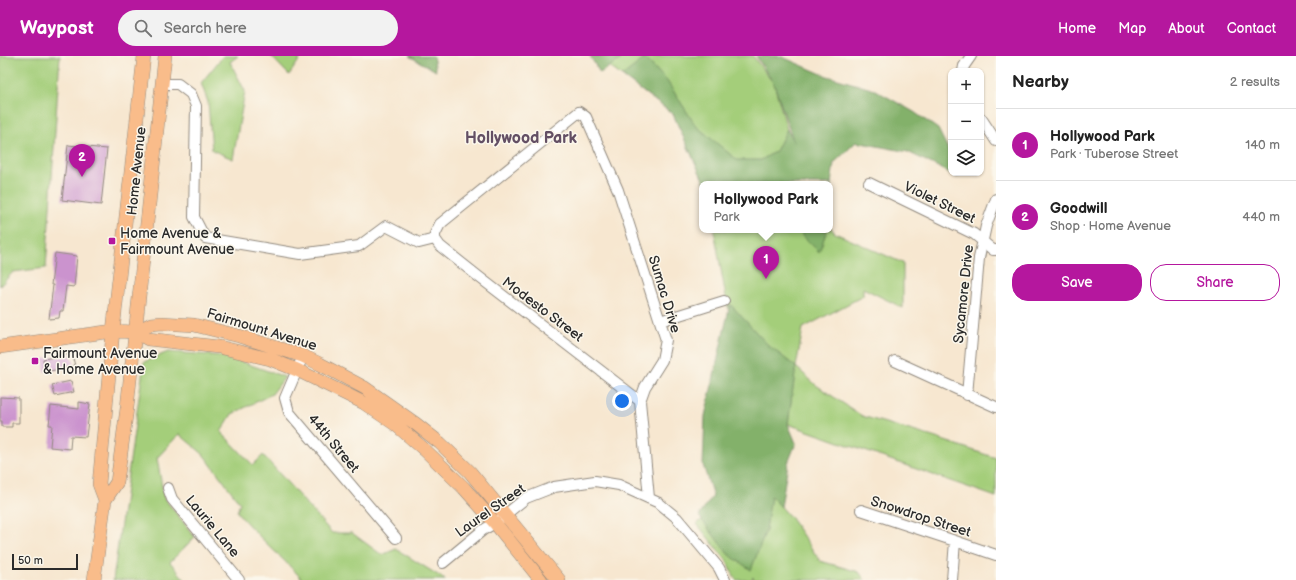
<!DOCTYPE html>
<html lang="en">
<head>
<meta charset="utf-8">
<style>
	:root { --surface:#fff; --page:#f2f2f2; --text:#222; --muted:#767676; --line:#e0e0e0; --accent:#b5179e }
	body { margin:0; font-family:"Balsamiq Sans",sans-serif; background:var(--page); color:var(--text) }
	.controls { position:absolute; right:12px; top:12px; display:grid; overflow:hidden; border-radius:8px; box-shadow:0 1px 3px #0004 }
	.controls button { width:36px; height:36px; display:grid; place-items:center; padding:0; border:0; border-bottom:1px solid var(--line); background:var(--surface); color:var(--text); font:20px sans-serif }
	.scale { position:absolute; left:12px; bottom:10px; width:66px; box-sizing:border-box; padding-left:4px; border:2px solid #2b2b2b; border-top:0; font-size:11px; line-height:14px; white-space:nowrap; color:#2b2b2b; -webkit-text-stroke:3px #fbf7ec; paint-order:stroke }
	.you { position:absolute; left:622px; top:345px; width:14px; height:14px; margin:-10px; border:3px solid #fff; border-radius:50%; background:#1a73e8; box-shadow:0 0 0 6px #1a73e833 }
	.badge { display:grid; place-items:center; width:26px; height:26px; border-radius:50%; background:var(--accent); color:#fff; font-size:13px; font-weight:700 }
	.pin { position:absolute; translate:-50% -33px; filter:drop-shadow(0 1px 2px #0008) }
	.pin::after { content:''; position:absolute; top:21px; width:14px; height:12px; background:inherit; clip-path:polygon(0 0,100% 0,50% 100%) }
	.popup { position:absolute; left:699px; top:125px; width:134px; height:52px; box-sizing:border-box; display:grid; place-content:center; border-radius:8px; background:var(--surface); filter:drop-shadow(0 1px 3px #0005); font-size:13px; white-space:nowrap; color:var(--muted) }
	.popup b { font-size:15px; color:var(--text) }
	.popup::after { content:''; position:absolute; left:50%; top:100%; margin-left:-8px; border:8px solid transparent; border-top-color:var(--surface) }
	.list { margin:0; padding:0; list-style:none }
	h2 { display:flex; justify-content:space-between; align-items:center; height:52px; margin:0; padding:0 16px; font-size:17px }
	h2 small { font-size:13px; font-weight:400; color:var(--muted) }
	.list li { display:grid; grid-template-columns:26px 1fr auto; gap:12px; align-items:center; box-sizing:border-box; height:72px; padding:0 16px; border-top:1px solid var(--line) }
	.list b { display:block; font-size:15px; white-space:nowrap }
	.list p { margin:0; font-size:13px; white-space:nowrap; color:var(--muted) }
	.list em { font-size:13px; font-style:normal; color:var(--muted) }
	.actions { display:flex; gap:8px; padding:12px 16px }
	.actions a { flex:1; padding:9px 0; border:1px solid var(--accent); border-radius:16px; text-align:center; font-size:14px; color:var(--accent) }
	.actions .main { background:var(--accent); color:#fff }
	.icon { flex:none; width:22px; height:22px; fill:none; stroke:currentColor; stroke-width:2; stroke-linecap:round; stroke-linejoin:round }
	.map { position:relative; flex:none; width:996px; height:524px; overflow:hidden }
	header { display:flex; align-items:center; gap:24px; box-sizing:border-box; height:56px; padding:0 20px; background:var(--accent); color:#fff }
	header strong { font-size:19px }
	nav { display:flex; gap:22px; margin-inline-start:auto; font-size:14px }
	.search { width:280px; height:36px; background:var(--page); display:flex; align-items:center; gap:10px; box-sizing:border-box; padding:0 14px; border-radius:22px; color:var(--muted); font-size:15px }
	main { display:flex }
	aside { flex:1; background:var(--surface) }
	.map>svg:first-child { display:block }
</style>
</head>
<body>
<header>
<strong>Waypost</strong>
<div class="search"><svg class="icon" aria-label="search" viewBox="0 0 24 24"><circle cx="10" cy="10" r="6"/><path d="M15 15l6 6"/></svg>Search here</div>
<nav><a>Home</a><a>Map</a><a>About</a><a>Contact</a></nav>
</header>
<main>
<div class="map">
<svg width="996" height="524" viewBox="0 0 996 524">
	<rect width="100%" height="100%" fill="#fbf7ec"/>
	<filter id="ink" filterUnits="userSpaceOnUse"><feTurbulence type="fractalNoise" baseFrequency=".025" numOctaves="2"/><feDisplacementMap in="SourceGraphic" scale="8" xChannelSelector="R" yChannelSelector="G"/><feConvolveMatrix kernelMatrix="1 2 1 2 8 2 1 2 1" color-interpolation-filters="sRGB"/></filter>
	<filter id="wash" filterUnits="userSpaceOnUse"><feTurbulence type="fractalNoise" baseFrequency=".012" numOctaves="4" result="noise"/><feDisplacementMap in="SourceGraphic" scale="16" xChannelSelector="R" yChannelSelector="G"/><feGaussianBlur stdDeviation="0.9" result="paint"/><feColorMatrix in="noise" values="0 0 0 0 0 0 0 0 0 0 0 0 0 0 0 0 0 1.4 0 .05"/><feComposite in="paint" operator="in"/></filter>
	<g filter="url(#wash)">
		<rect width="100%" height="100%" fill="#f7e7d0"/>
		<path fill="#a4ce7a" stroke="#687c52" d="M 0,0 L 60,0 L 46,212 L 13,216 L 0,230 Z
			M 223,0 L 238,0 L 230,6 L 245,35 L 233,103 L 212,94 L 208,46 L 201,27 Z
			M 271,0 L 302,0 L 289,19 Z
			M 595,0 L 753,0 L 774,28 L 787,73 L 798,104 L 705,128 L 673,58 Z
			M 830,171 L 835,177 L 903,207 L 903,252 L 863,232 L 863,240 L 803,272 L 796,311 L 816,329 L 862,360 L 933,381 L 996,402 L 996,441 L 788,368 L 794,321 L 776,445 L 791,462 L 820,505 L 859,516 L 865,524 L 754,524 L 753,521 L 751,524 L 736,524 L 726,504 L 697,468 L 720,447 L 730,264 L 714,174 L 811,174 L 818,195 L 827,174 L 830,174 Z
			M 168,296 L 225,300 L 285,321 L 272,338 L 232,358 L 221,376 L 253,409 L 263,399 L 332,477 L 352,477 L 382,499 L 396,493 L 446,524 L 303,524 C 282,501 258,481 237,456 L 240,447 L 203,398 L 179,378 L 157,402 L 164,442 L 195,481 L 170,506 L 185,524 L 113,524 L 144,306 Z"/>
		<path fill="#83b16a" stroke="#576e4a" d="M 409,0 L 433,0 L 436,15 Z
			M 590,0 L 618,0 L 621,3 L 600,17 Z
			M 756,0 L 780,0 L 824,19 L 875,34 L 914,56 L 938,73 L 951,99 L 951,117 L 957,117 L 958,121 L 908,96 L 856,86 L 834,107 L 831,128 L 831,162 L 830,166 L 830,128 L 705,128 L 673,58 L 622,20 L 645,2 L 667,25 L 696,70 L 737,104 L 761,104 L 776,95 L 787,73 L 794,87 L 774,28 Z
			M 797,174 L 827,174 L 819,196 Z
			M 730,248 L 768,289 L 796,311 L 788,368 L 796,387 L 788,407 L 781,451 L 771,440 L 766,474 L 751,514 L 728,498 L 699,460 L 713,440 L 703,409 L 705,360 Z"/>
		<g id="blocks">
			<path fill="#cb93ce" d="M 68,89 L 107,93 L 101,149 L 62,144 Z
				M 55,197 L 77,200 L 74,231 L 66,230 L 63,255 L 60,255 L 59,262 L 49,263 L 53,229 L 51,229 Z
				M 72,298 L 75,310 L 45,316 L 43,303 Z
				M 71,325 L 74,336 L 55,340 L 52,329 Z
				M 0,341 L 19,342 L 19,367 L 12,367 L 12,371 L 2,371 L 2,365 L 0,365 Z
				M 79,346 L 90,348 L 86,381 L 71,380 L 70,393 L 50,391 L 52,369 L 49,369 L 51,350 L 79,353 Z"/>
		</g>
	</g>
	<g filter="url(#ink)">
		<use href="#blocks" fill-opacity="0" stroke="#91897e" stroke-width="1"/>
		<g fill="none" stroke-linecap="round" stroke-linejoin="round">
			<g stroke="#91897e" stroke-width="12">
				<path id="minor" d="M 963,15 L 964,10 L 971,0
					M 162,28 L 178,28 L 191,38 L 196,50 L 194,161 L 205,182 L 300,198 L 359,190 L 386,170 L 419,187 L 435,183
					M 981,62 L 996,85
					M 869,127 L 974,178 L 993,194 L 996,194
					M 660,265 L 724,245
					M 303,300 L 285,342 L 289,356 L 396,482
					M 895,305 L 996,351
					M 967,339 L 979,202 L 986,170 L 996,143
					M 640,345 L 479,221 L 440,190 L 435,183 L 435,178 L 440,168 L 579,56 L 586,61 L 618,134 L 666,284 L 662,304 L 645,331 L 640,345 L 649,442
					M 168,432 L 172,443 L 239,524
					M 861,454 L 955,485 L 996,499
					M 443,507 L 483,474 L 495,467 L 526,442 L 554,431 L 595,425 L 619,429 L 659,447 L 677,462 L 719,512 L 725,524
					M 952,524 L 955,485"/>
			</g>
			<g stroke="#91897e" stroke-width="14">
				<path id="major" d="M 135,276 L 151,268 L 162,267 L 194,269 L 239,280 L 303,300 L 320,308 L 365,332 L 416,368 L 440,387 L 470,416 L 559,524
					M 0,291 L 113,275 L 135,276 L 148,283 L 219,291 L 270,303 L 297,314 L 364,347 L 395,368 L 426,395 L 464,432 L 495,467 L 541,524
					M 105,444 L 99,428 L 113,275 L 144,0
					M 94,524 L 105,444 L 117,426 L 127,352 L 165,0"/>
			</g>
			<use href="#minor" stroke="#fff" stroke-width="10"/>
			<use href="#major" stroke="#f9bc8a" stroke-width="13"/>
		</g>
	</g>
	<g fill="#b5179e" stroke="#fbf7ec" stroke-width="1.5">
		<rect x="108" y="181" width="8" height="8" rx="2"/>
		<rect x="31" y="301" width="8" height="8" rx="2"/>
	</g>
	<g text-anchor="middle" stroke-width="3" stroke-linejoin="round" paint-order="stroke">
		<g font-size="14" fill="#2b2b2b" stroke="#fbf7ec">
			<text transform="translate(136 115) rotate(-84)" y="5">Home Avenue</text>
			<text transform="translate(940 146) rotate(26)" y="5">Violet Street</text>
			<text transform="translate(665 238) rotate(73)" y="5">Sumac Drive</text>
			<text transform="translate(963 238) rotate(-84)" y="5">Sycamore Drive</text>
			<text transform="translate(543 253) rotate(37)" y="5">Modesto Street</text>
			<text transform="translate(262 273) rotate(17)" y="5">Fairmount Avenue</text>
			<text transform="translate(334 387) rotate(50)" y="5">44th Street</text>
			<text transform="translate(490 454) rotate(-35)" y="5">Laurel Street</text>
			<text transform="translate(921 460) rotate(18)" y="5">Snowdrop Street</text>
			<text transform="translate(213 470) rotate(50)" y="5">Laurie Lane</text>
		</g>
		<g font-size="14" fill="#2b2b2b" stroke="#fbf7ec" text-anchor="start">
			<text x="120" y="182">Home Avenue &amp;<tspan x="120" dy="16">Fairmount Avenue</tspan></text>
			<text x="43" y="302">Fairmount Avenue<tspan x="43" dy="16">&amp; Home Avenue</tspan></text>
		</g>
		<g font-size="16" font-weight="bold" fill="#634f64" stroke="#fbf7ec">
			<text x="521" y="87">Hollywood Park</text>
		</g>
	</g>
</svg>
<div class="controls">
<button>+</button>
<button>−</button>
<button><svg class="icon" aria-label="layers" viewBox="0 0 24 24"><path d="M12 4l9 5-9 5-9-5zM3 14l9 5 9-5"/></svg></button>
</div>
<div class="scale">50 m</div>
<div class="you"></div>
<div class="pin badge" style="left:766px;top:223px">1</div>
<div class="popup"><b>Hollywood Park</b>Park</div>
<div class="pin badge" style="left:82px;top:121px">2</div>
</div>
<aside>
<h2>Nearby<small>2 results</small></h2>
<ul class="list">
<li><span class="badge">1</span><div><b>Hollywood Park</b><p>Park · Tuberose Street</p></div><em>140 m</em></li>
<li><span class="badge">2</span><div><b>Goodwill</b><p>Shop · Home Avenue</p></div><em>440 m</em></li>
</ul>
<div class="actions"><a class="main">Save</a><a>Share</a></div>
</aside>
</main>
</body>
</html>
